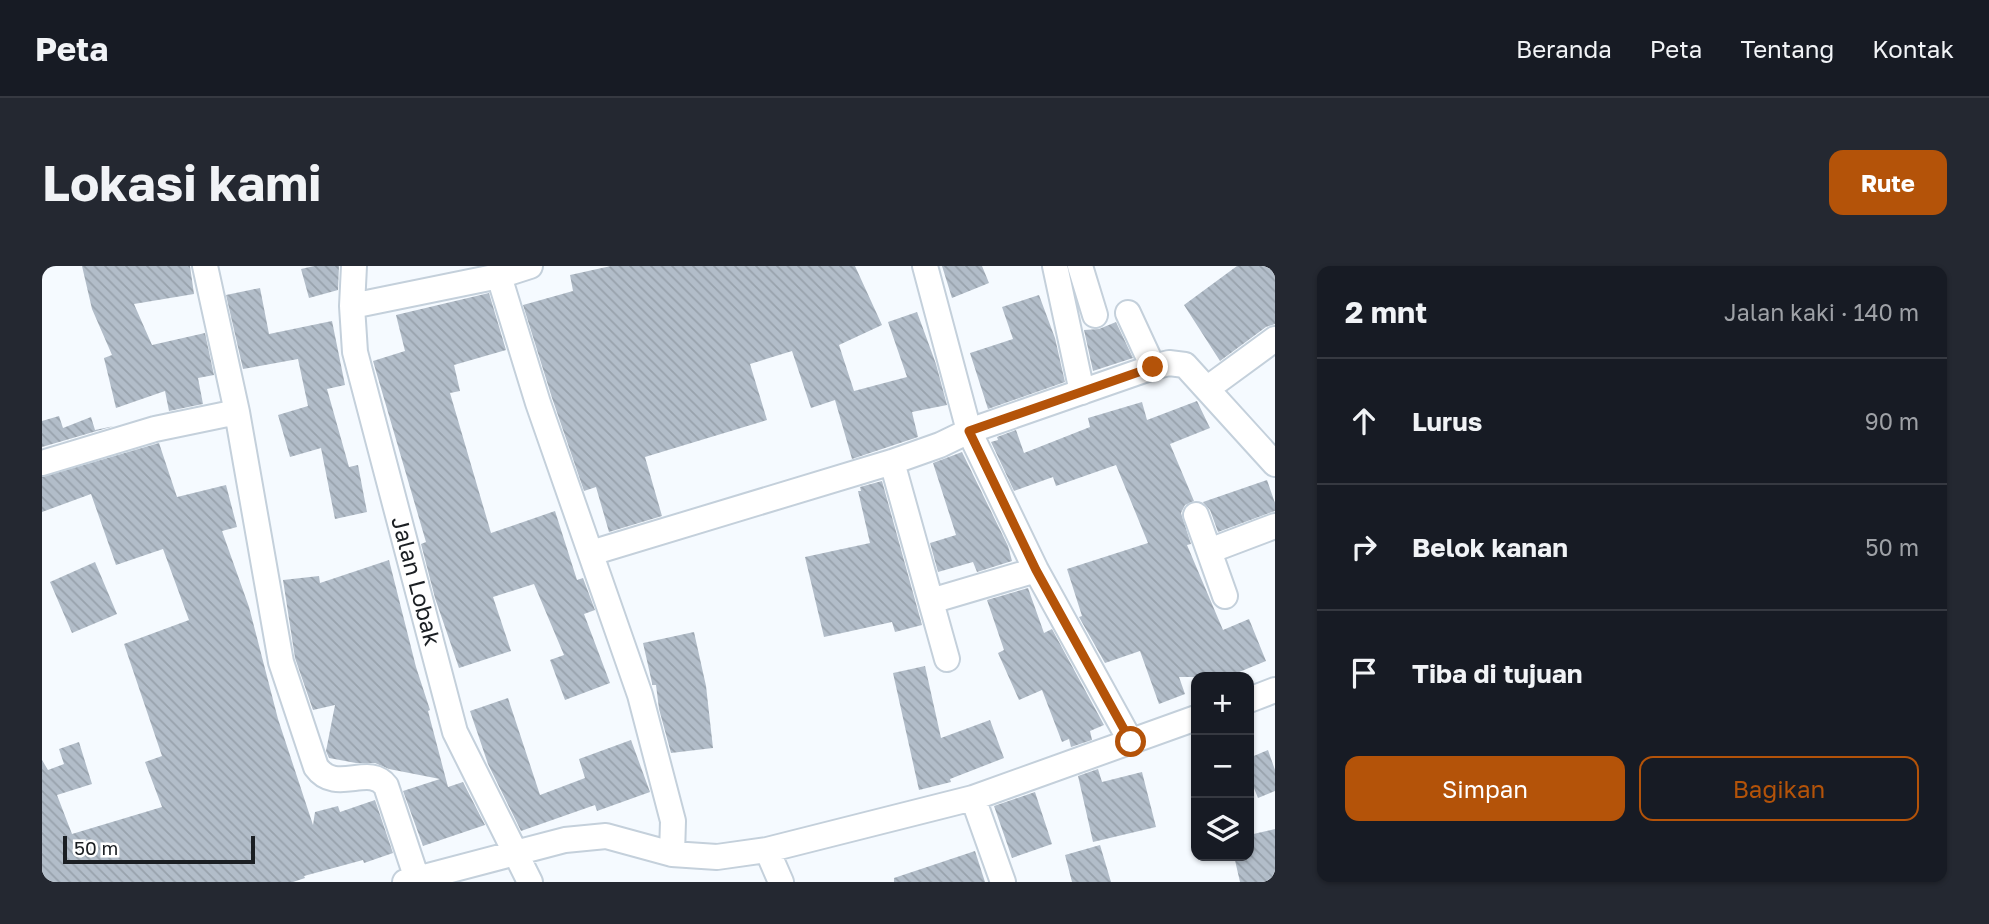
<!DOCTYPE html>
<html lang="id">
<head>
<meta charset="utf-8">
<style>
	:root { --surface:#171b24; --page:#242831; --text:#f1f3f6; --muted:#9ea1a6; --line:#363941; --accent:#b45309 }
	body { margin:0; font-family:"Golos Text",sans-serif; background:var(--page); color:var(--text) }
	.controls { position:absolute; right:21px; bottom:21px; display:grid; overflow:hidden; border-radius:14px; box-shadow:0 2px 5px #0004 }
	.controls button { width:63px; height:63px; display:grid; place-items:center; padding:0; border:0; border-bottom:2px solid var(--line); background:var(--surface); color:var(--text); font:35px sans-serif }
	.scale { position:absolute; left:21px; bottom:18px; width:192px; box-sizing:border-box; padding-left:7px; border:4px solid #1b1f23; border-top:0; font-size:19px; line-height:24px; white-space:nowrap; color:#1b1f23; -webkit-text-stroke:5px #fff; paint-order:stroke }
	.stop { position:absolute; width:21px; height:21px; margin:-16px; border:5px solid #b45309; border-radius:50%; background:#fff }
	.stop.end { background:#b45309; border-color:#fff; box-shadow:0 2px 7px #0008 }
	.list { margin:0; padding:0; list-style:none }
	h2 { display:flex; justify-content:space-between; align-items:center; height:91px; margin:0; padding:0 28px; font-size:30px }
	h2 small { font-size:23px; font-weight:400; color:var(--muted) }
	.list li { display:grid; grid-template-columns:46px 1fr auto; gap:21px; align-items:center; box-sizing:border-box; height:126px; padding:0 28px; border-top:2px solid var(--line) }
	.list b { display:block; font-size:26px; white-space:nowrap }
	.list em { font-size:23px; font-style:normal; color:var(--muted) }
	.actions { display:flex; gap:14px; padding:21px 28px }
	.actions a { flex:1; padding:16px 0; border:2px solid var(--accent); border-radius:14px; text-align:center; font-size:24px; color:var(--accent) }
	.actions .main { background:var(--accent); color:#fff }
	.icon { flex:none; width:38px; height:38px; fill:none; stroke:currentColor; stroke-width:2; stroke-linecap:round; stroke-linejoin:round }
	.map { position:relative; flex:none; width:1233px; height:616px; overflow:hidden; border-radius:14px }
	header { display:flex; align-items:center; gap:42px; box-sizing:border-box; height:98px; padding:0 35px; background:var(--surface); border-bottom:2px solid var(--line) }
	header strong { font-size:33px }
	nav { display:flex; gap:38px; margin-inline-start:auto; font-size:24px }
	.intro { display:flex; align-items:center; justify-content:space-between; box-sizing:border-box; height:168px; padding:0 42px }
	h1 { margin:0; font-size:49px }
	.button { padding:18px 32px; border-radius:14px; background:var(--accent); color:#fff; font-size:24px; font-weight:700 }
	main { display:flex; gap:42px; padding:0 42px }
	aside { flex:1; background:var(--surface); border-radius:14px; box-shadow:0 2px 5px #0004 }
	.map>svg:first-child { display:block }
</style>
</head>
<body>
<header>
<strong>Peta</strong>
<nav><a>Beranda</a><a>Peta</a><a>Tentang</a><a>Kontak</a></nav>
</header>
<div class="intro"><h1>Lokasi kami</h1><a class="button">Rute</a></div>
<main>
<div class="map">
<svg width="1233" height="616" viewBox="0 0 1233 616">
	<defs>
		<pattern id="building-back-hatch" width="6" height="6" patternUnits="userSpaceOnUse" patternTransform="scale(1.75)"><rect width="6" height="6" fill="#b2bdc9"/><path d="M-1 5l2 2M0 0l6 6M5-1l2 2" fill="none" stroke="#98a2ac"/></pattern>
	</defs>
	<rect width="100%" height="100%" fill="#f5faff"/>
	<path fill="url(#building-back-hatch)" d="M 40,0 L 148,0 L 152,28 L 92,38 L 110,79 L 163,67 L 172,109 L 156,112 L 161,138 L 127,145 L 123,125 L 74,142 L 62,92 L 70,89 L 50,43 Z
		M 272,0 L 297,0 L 296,24 L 267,32 L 259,3 Z
		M 569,0 L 813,0 L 840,59 L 797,79 L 812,125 L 865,111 L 846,56 L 875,46 L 894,98 L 905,139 L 870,146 L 876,171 L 810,193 L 793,134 L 769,142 L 750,85 L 708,98 L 725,154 L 603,191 L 620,250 L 567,266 L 554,221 L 542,225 L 510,132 L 481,39 L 531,25 L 528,9 Z
		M 900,0 L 940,0 L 947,17 L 910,32 Z
		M 1195,0 L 1233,0 L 1233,58 L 1224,61 L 1178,95 L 1142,39 Z
		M 218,22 L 227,68 L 290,55 L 303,119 L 285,123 L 307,201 L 316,199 L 325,246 L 293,253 L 279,182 L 248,191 L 236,149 L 266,140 L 256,93 L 201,103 L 184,29 Z
		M 447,27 L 464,84 L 412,99 L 418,125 L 408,127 L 449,267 L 513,245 L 535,314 L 541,312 L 553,344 L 542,348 L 568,417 L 523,434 L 508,394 L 522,389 L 492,318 L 451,331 L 469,385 L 417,402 L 393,332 L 379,278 L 384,276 L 331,95 L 363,85 L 354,49 Z
		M 997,29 L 1013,72 L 1023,116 L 946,143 L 928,87 L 971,73 L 960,41 Z
		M 1074,56 L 1091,92 L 1051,105 L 1042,64 L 1057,63 Z
		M 1155,135 L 1168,162 L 1128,178 L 1152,235 L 1143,239 L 1139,247 L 1149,278 L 1145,279 L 1181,364 L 1207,353 L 1224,395 L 1185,411 L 1137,411 L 1143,428 L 1117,438 L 1098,385 L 1063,397 L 1037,351 L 1040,350 L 1025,303 L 1106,277 L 1074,199 L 1014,220 L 1011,211 L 972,225 L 949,176 L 956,174 L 955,171 L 974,164 L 982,187 L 1048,161 L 1046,152 L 1100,136 L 1105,154 Z
		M 17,150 L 21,162 L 49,151 L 53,164 L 72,160 L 0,181 L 0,155 Z
		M 117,177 L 135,231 L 184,219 L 195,261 L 180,265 L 207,341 L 236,453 L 271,559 L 273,546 L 296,540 L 298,546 L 333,534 L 351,587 L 322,597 L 321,594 L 262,610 L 263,612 L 251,616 L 0,616 L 0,494 L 6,504 L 22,498 L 17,483 L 37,476 L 50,518 L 15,529 L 30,568 L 120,541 L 103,496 L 120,490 L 82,378 L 147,354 L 121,283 L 74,299 L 49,228 L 0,246 L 0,211 Z
		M 920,186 L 966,280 L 970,295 L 935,306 L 931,296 L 896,306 L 888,277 L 914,269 L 891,197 Z
		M 1225,214 L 1233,237 L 1233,245 L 1176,266 L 1168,244 L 1161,236 Z
		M 840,215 L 880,359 L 853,366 L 850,356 L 782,371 L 763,291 L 828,277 L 816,225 L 819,225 L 818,221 Z
		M 347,294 L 374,401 L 388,444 L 386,445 L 406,521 L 421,516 L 443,559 L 381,580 L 361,525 L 398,513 L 347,503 L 333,497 L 314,497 L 287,492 L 284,485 L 293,439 L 271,444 L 253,392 L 241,314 L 277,310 L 278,317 Z
		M 53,296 L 75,348 L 30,367 L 8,316 Z
		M 986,322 L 1002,367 L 1010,363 L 1062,459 L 1048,465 L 1050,474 L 1029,481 L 1027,473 L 1020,476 L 1000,424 L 977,434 L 956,387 L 962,384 L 945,334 Z
		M 652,366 L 664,420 L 671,482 L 629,487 L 617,443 L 614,419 L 610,419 L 610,417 L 601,377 Z
		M 883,400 L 899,472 L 948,454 L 962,492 L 908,513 L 909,516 L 877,524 L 851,407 Z
		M 466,432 L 498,529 L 543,512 L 537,493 L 589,474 L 608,526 L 555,545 L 553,539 L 479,565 L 446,498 L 428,445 Z
		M 1226,484 L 1233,504 L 1233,525 L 1216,532 L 1207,510 L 1207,492 Z
		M 1056,503 L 1060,516 L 1100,506 L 1114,561 L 1051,576 L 1036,510 Z
		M 993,526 L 1010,578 L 970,592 L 952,540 Z
		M 1233,563 L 1233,616 L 1198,616 L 1192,590 L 1207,590 L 1207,569 Z
		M 1058,579 L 1069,616 L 1030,616 L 1023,589 Z
		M 933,585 L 943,616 L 852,616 L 852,612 Z"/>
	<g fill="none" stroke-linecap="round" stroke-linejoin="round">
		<g stroke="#c4d0db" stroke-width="28">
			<path id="minor" d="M 163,0 L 195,146 L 239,396 L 274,501 C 294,529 327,497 344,520 L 375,613
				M 312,0 L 310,40 L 313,86 L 413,466 L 488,616
				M 883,0 L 927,165 L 994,304 L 1089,476
				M 1013,0 L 1040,126
				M 1038,0 L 1053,49
				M 457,10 L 488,0
				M 310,40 L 457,10 L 496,137 L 598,429 L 631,555 L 630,588
				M 1086,47 L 1111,101 L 1127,97 L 1143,99 L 1233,198
				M 1166,122 L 1233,73
				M 850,196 L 905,393
				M 0,197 L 113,163 L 195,146
				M 1154,249 L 1167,285
				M 549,287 L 850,196 L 898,179 L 927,165 L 1111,101
				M 1183,330 L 1167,285 L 1233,260
				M 889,335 L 994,304
				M 1207,434 L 1233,424
				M 931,532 L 961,616
				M 725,584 L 739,616
				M 363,616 L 523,574 L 564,570 L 630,588 L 675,591 L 725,584 L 931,532 L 1154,452"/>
		</g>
		<use href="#minor" stroke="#fff" stroke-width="24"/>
	</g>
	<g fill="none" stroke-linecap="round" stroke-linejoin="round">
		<path stroke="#b45309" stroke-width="9" d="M 1089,476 L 994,304 L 927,165 L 1111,101"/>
	</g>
	<g text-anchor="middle" stroke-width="6" stroke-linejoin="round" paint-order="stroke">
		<g font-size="23" fill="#1b1f23" stroke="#fff">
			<text transform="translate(374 315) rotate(75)" y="8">Jalan Lobak</text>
		</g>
	</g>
</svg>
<div class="controls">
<button>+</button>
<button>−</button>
<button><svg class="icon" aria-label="layers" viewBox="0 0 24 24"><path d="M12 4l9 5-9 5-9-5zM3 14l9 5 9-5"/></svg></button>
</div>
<div class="scale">50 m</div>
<div class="stop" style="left:1089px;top:476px"></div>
<div class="stop end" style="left:1111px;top:101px"></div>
</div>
<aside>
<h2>2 mnt<small>Jalan kaki · 140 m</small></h2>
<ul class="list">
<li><svg class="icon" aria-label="ahead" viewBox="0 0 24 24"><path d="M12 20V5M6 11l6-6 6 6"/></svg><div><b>Lurus</b></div><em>90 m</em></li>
<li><svg class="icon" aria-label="right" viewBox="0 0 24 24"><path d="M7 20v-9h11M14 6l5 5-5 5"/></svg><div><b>Belok kanan</b></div><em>50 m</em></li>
<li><svg class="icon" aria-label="arrive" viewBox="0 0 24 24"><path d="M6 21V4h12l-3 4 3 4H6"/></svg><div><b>Tiba di tujuan</b></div></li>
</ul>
<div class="actions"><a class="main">Simpan</a><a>Bagikan</a></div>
</aside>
</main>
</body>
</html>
